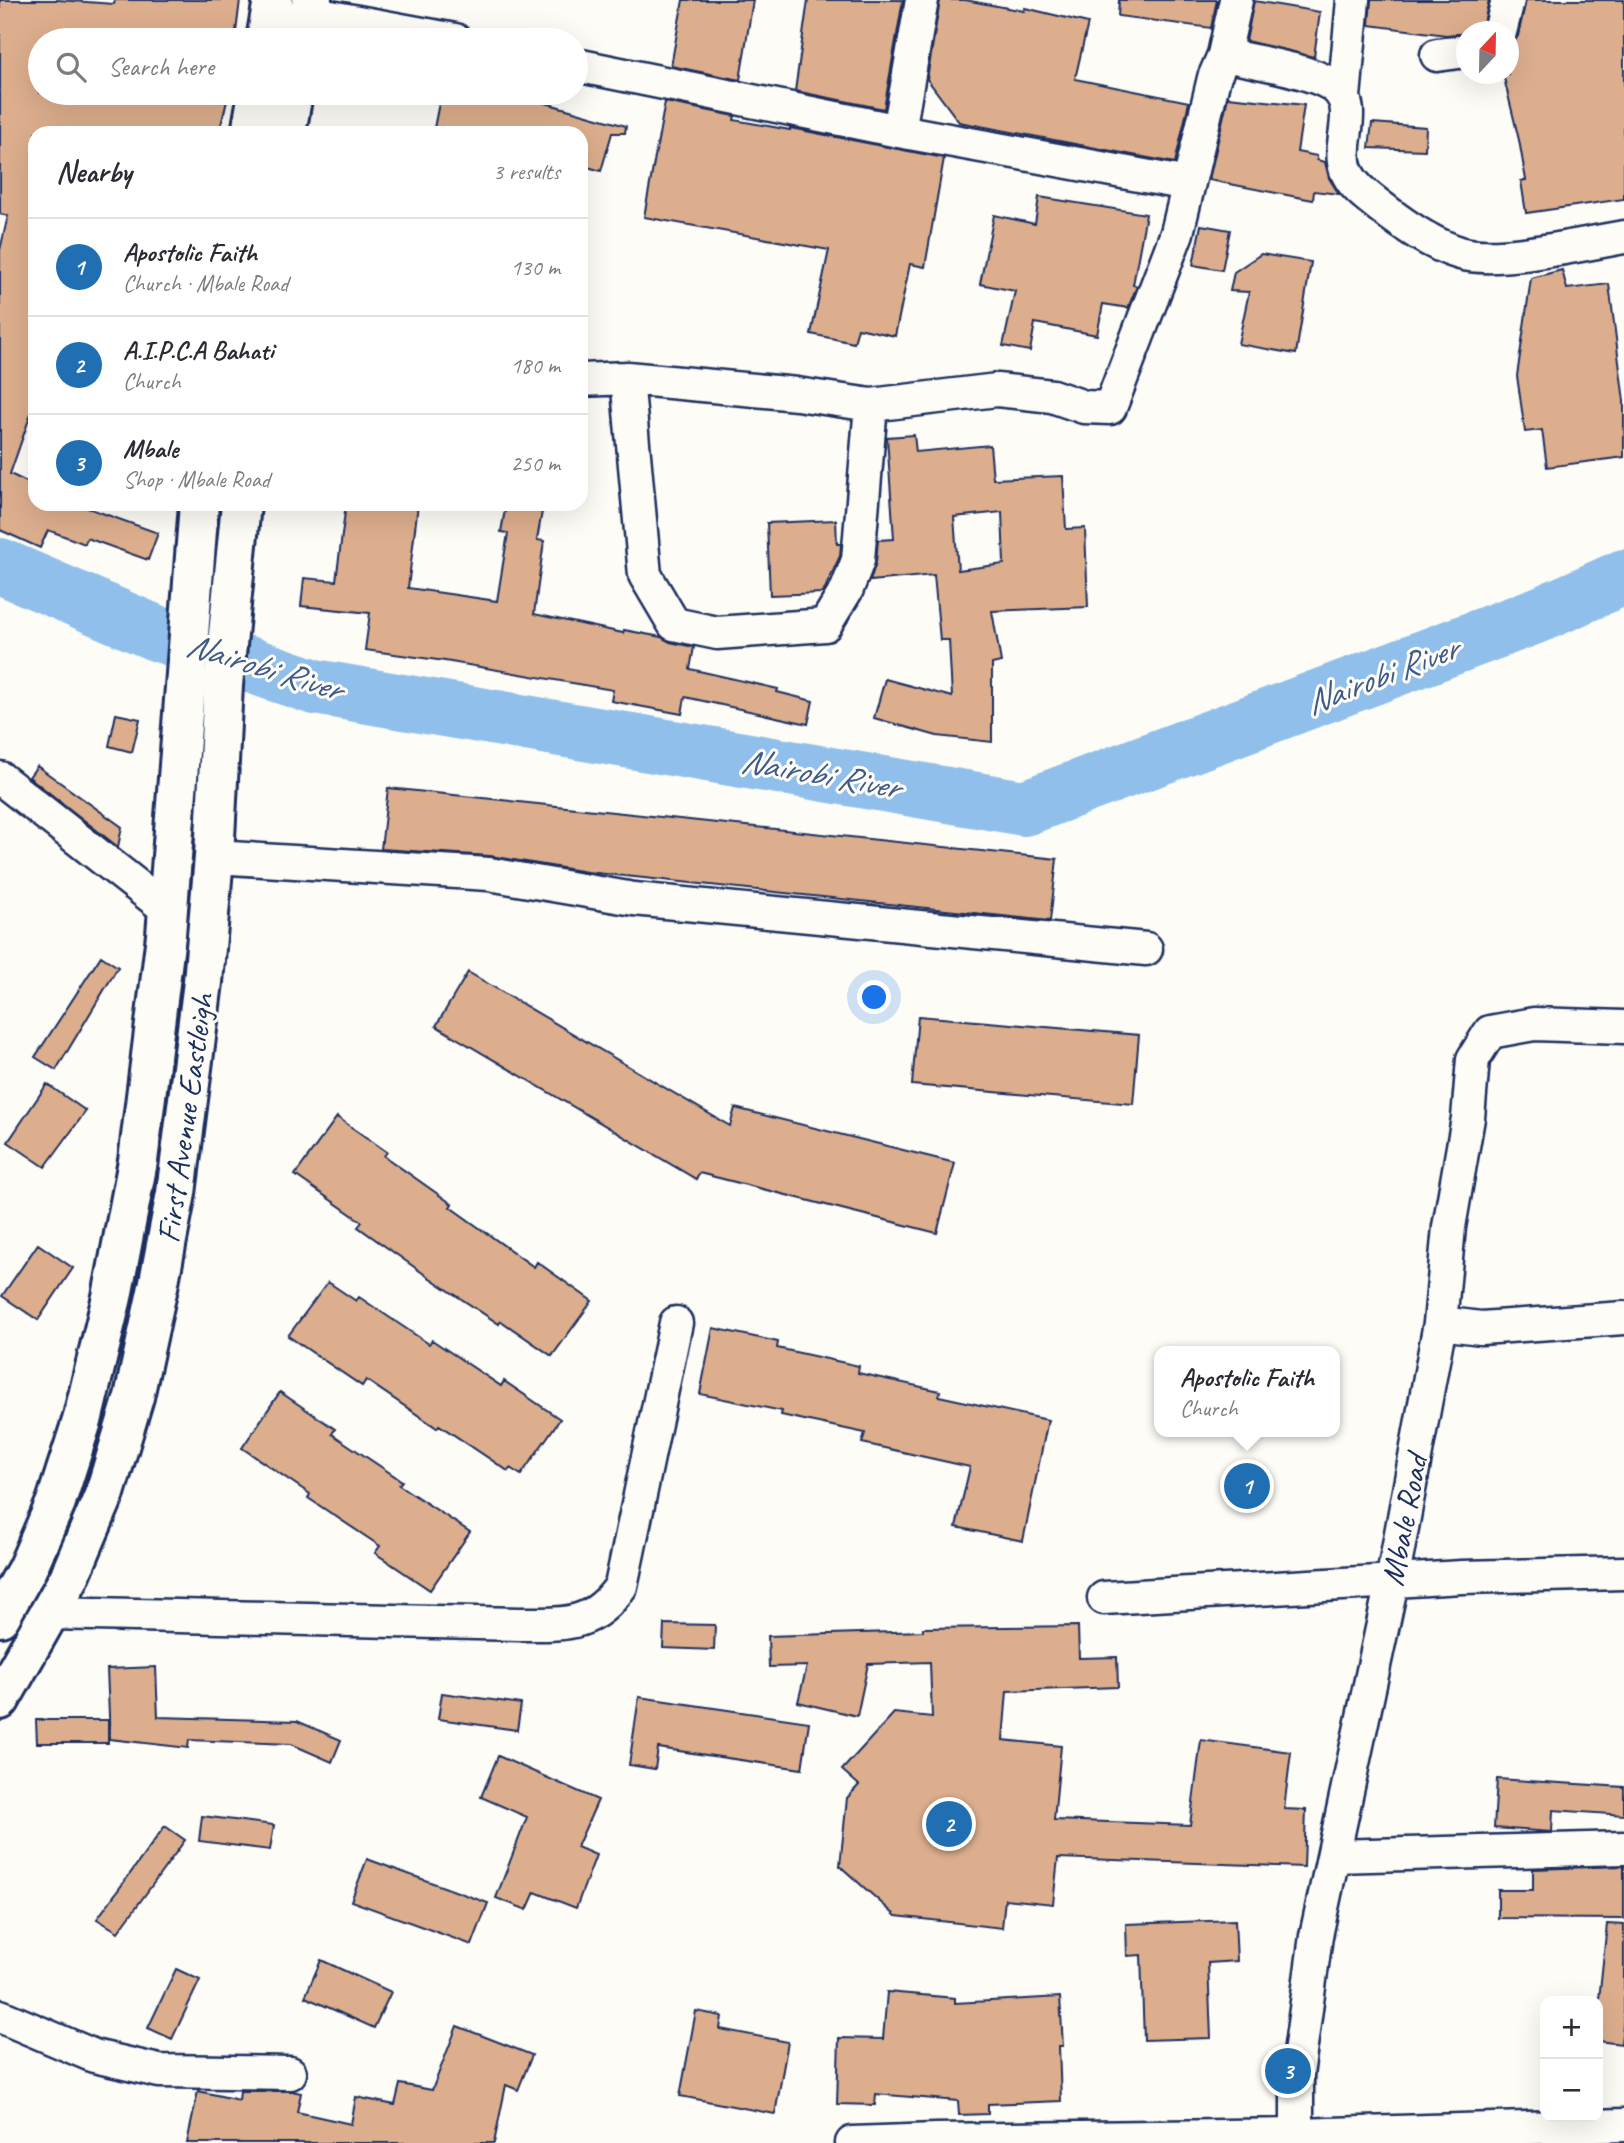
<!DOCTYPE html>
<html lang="en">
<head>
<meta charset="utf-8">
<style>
	:root { --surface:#fff; --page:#f2f2f3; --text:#2b2b33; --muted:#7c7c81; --line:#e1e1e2; --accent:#1f6fb2 }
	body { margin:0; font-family:Caveat,sans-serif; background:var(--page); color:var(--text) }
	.controls { position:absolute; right:21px; bottom:21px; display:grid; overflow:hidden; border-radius:14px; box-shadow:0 7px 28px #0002 }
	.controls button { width:63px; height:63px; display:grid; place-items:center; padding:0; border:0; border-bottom:2px solid var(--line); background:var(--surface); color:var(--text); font:35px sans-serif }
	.compass { position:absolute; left:1456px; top:21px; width:63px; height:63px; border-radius:50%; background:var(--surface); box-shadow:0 7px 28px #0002; rotate:22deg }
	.you { position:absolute; left:875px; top:998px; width:24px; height:24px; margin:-18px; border:5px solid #fff; border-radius:50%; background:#1a73e8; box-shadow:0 0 0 10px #1a73e833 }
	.badge { display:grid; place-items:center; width:46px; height:46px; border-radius:50%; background:var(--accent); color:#fff; font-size:23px; font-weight:700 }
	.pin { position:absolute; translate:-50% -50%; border:4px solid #fff; box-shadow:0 2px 7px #0006 }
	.popup { position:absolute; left:1154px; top:1346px; width:186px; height:91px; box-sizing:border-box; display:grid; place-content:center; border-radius:14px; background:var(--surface); filter:drop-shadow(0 2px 5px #0005); font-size:23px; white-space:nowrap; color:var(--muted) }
	.popup b { font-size:26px; color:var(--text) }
	.popup::after { content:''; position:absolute; left:50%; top:100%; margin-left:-14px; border:14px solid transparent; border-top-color:var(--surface) }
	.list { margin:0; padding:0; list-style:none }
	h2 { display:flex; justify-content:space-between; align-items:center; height:91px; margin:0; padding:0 28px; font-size:30px }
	h2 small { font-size:23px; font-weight:400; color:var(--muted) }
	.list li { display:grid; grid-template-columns:46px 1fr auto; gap:21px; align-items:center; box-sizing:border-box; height:98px; padding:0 28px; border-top:2px solid var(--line) }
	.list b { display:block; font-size:26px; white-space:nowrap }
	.list p { margin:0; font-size:23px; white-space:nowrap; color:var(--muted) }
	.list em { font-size:23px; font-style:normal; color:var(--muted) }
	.icon { flex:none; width:38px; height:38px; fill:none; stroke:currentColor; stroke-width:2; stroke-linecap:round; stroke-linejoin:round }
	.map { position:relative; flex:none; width:1624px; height:2143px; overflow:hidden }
	.search { position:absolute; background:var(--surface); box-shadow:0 7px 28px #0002; left:28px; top:28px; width:560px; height:77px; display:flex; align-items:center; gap:18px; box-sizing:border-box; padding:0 24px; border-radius:38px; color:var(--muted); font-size:26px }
	.panel { position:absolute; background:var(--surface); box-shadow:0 7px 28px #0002; left:28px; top:126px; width:560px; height:385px; border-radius:21px }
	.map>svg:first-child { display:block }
</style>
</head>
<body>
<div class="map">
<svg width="1624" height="2143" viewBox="0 0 1624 2143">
	<rect width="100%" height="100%" fill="#fdfcf7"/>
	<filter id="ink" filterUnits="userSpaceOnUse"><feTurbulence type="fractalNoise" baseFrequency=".0143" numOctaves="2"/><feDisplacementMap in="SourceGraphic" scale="14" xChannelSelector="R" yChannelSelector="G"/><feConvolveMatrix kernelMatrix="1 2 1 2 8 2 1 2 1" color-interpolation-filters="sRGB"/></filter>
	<g filter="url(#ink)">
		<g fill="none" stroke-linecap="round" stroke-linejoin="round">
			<path stroke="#8fbfea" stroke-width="56" d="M 0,566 L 156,633 L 315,687 L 1024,808 L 1541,614 L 1624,577"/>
		</g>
		<path fill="#dcae8d" stroke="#1b2f5e" stroke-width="2" fill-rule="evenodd" d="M 0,0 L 58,0 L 114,4 L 115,0 L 240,0 L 235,40 L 40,40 L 40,93 L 229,93 L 219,133 L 35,133 L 35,402 L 10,474 L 35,486 L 35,504 L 77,504 L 158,533 L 148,560 L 87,538 L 85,544 L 48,530 L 40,548 L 0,530 L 0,250 L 8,216 L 0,214 Z
			M 683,0 L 753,0 L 740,80 L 671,66 Z
			M 808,0 L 903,0 L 884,109 L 795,91 Z
			M 940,0 L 965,0 L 1024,11 L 1025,8 L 1088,23 L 1075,79 L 1189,102 L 1175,163 L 959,122 L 927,79 Z
			M 1119,0 L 1217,0 L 1211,28 L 1118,16 Z
			M 1371,0 L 1489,0 L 1482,32 L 1446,35 L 1369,25 Z
			M 1526,0 L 1624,0 L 1624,199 L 1526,213 L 1521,181 L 1526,180 L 1519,140 L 1503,74 L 1508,74 L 1508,48 L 1518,36 Z
			M 1254,1 L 1320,12 L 1314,57 L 1246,41 Z
			M 441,93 L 544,93 L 542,102 L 626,126 L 625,133 L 612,133 L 601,171 L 581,165 L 581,133 L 433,133 Z
			M 1228,97 L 1304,105 L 1297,152 L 1317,156 L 1317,160 L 1325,162 L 1329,178 L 1339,194 L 1314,191 L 1313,200 L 1209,180 Z
			M 665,102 L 735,116 L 734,120 L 790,130 L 790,128 L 944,158 L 925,267 L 910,264 L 895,336 L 858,328 L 854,343 L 811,334 L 829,250 L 644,217 Z
			M 1372,123 L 1426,127 L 1425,150 L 1369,148 Z
			M 1039,197 L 1146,214 L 1133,285 L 1137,286 L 1128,308 L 1103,304 L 1097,335 L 1035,323 L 1030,351 L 1003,346 L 1015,291 L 980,284 L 994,215 L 1035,224 Z
			M 1201,225 L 1230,230 L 1222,270 L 1193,265 Z
			M 1261,254 L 1311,262 L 1296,354 L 1238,344 L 1249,292 L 1230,291 L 1234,272 Z
			M 1562,270 L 1567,289 L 1609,284 L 1624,401 L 1624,457 L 1547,467 L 1542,430 L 1525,432 L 1517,376 L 1531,278 Z
			M 914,435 L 916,452 L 990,445 L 993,479 L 1063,476 L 1066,529 L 1085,528 L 1088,607 L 992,611 L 1001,662 L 992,664 L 992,742 L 937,736 L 874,718 L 885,679 L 952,697 L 949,640 L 940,640 L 934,575 L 870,581 L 876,562 L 878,540 L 894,539 L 887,437 ZM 1002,512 L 1004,564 L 958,570 L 954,517 Z
			M 346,504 L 418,504 L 408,588 L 497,601 L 508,533 L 501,532 L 506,504 L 543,506 L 537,540 L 544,541 L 534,614 L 623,633 L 624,630 L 661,637 L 670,642 L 694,647 L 690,669 L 778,689 L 777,692 L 813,701 L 808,724 L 685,697 L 682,714 L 611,701 L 613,690 L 445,661 L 365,650 L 370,613 L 301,606 L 304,578 L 336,581 Z
			M 836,520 L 837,544 L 841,544 L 840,556 L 823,593 L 770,595 L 767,523 Z
			M 116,714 L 140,719 L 132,752 L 109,746 Z
			M 37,766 L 122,827 L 118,847 L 29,777 Z
			M 388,788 L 1057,859 L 1050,921 L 587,872 L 490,856 L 381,849 Z
			M 101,956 L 118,967 L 56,1070 L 35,1057 Z
			M 468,972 L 730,1126 L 735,1108 L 955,1163 L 937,1233 L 699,1173 L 696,1179 L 436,1026 Z
			M 918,1016 L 1139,1035 L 1133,1104 L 912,1085 Z
			M 47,1084 L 86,1111 L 45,1167 L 8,1142 Z
			M 337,1117 L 387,1152 L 384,1156 L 452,1204 L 450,1207 L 534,1267 L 537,1262 L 592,1301 L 552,1356 L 501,1321 L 499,1324 L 424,1274 L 358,1227 L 362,1222 L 295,1175 Z
			M 38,1244 L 73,1268 L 38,1320 L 2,1296 Z
			M 328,1282 L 356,1301 L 359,1297 L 429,1344 L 432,1340 L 501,1386 L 504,1381 L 560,1419 L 521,1475 L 510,1468 L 508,1471 L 439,1425 L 437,1428 L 366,1380 L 362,1386 L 288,1336 Z
			M 713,1328 L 778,1342 L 777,1348 L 859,1366 L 858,1373 L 940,1391 L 939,1396 L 1048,1420 L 1023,1541 L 956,1527 L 970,1467 L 862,1443 L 865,1433 L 781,1415 L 782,1411 L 700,1394 Z
			M 280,1392 L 335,1429 L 332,1434 L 402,1481 L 399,1485 L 470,1532 L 430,1590 L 375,1553 L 380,1546 L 308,1498 L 310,1494 L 242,1448 Z
			M 664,1624 L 715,1625 L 714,1650 L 663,1648 Z
			M 1078,1626 L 1079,1658 L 1117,1657 L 1118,1687 L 1007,1691 L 1003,1740 L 1061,1746 L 1054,1820 L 1190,1825 L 1201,1740 L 1291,1752 L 1284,1809 L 1306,1810 L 1304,1867 L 1058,1858 L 1053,1904 L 1005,1899 L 1002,1928 L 896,1916 L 840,1866 L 847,1798 L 859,1785 L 842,1770 L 894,1713 L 932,1717 L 930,1662 L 868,1664 L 857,1716 L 798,1702 L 807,1666 L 769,1667 L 768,1636 L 923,1631 L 923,1628 Z
			M 156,1667 L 158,1717 L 297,1721 L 341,1740 L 332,1762 L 291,1744 L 189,1740 L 188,1748 L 110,1739 L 107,1669 Z
			M 442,1693 L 521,1704 L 517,1730 L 438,1719 Z
			M 639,1697 L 809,1722 L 802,1769 L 658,1748 L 655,1769 L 629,1765 Z
			M 36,1720 L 108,1720 L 108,1743 L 37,1743 Z
			M 498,1756 L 598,1800 L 577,1847 L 596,1855 L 576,1908 L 535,1892 L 527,1910 L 496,1898 L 527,1817 L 481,1797 Z
			M 1497,1779 L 1624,1787 L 1624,1815 L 1553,1810 L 1552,1832 L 1494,1828 Z
			M 202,1816 L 274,1825 L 270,1850 L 199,1841 Z
			M 165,1826 L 185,1840 L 118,1932 L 97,1919 Z
			M 367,1859 L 488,1903 L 472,1945 L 351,1901 Z
			M 1624,1866 L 1624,1919 L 1498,1918 L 1498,1890 L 1533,1890 L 1533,1869 Z
			M 1235,1920 L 1237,1961 L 1208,1963 L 1211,2038 L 1144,2040 L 1141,1955 L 1127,1956 L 1126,1924 Z
			M 1607,1924 L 1624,1925 L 1624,2015 L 1621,2044 L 1598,2041 L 1598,2009 Z
			M 321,1960 L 391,1992 L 374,2028 L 305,1997 Z
			M 176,1969 L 200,1980 L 172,2039 L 148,2028 Z
			M 887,1992 L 955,1998 L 955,2003 L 1060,1997 L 1063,2046 L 1059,2046 L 1061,2101 L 988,2104 L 988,2114 L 959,2115 L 958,2101 L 876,2094 L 875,2105 L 837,2104 L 839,2038 L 883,2039 Z
			M 696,2011 L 722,2016 L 720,2029 L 788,2042 L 775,2114 L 680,2096 Z
			M 457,2026 L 532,2055 L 518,2090 L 506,2085 L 494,2143 L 187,2143 L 198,2091 L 239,2100 L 240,2091 L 292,2091 L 301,2093 L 297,2112 L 351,2124 L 356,2097 L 395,2105 L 400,2084 L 432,2090 Z"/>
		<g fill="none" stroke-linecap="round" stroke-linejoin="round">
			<g stroke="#1b2f5e" stroke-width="37">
				<path id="street" d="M 309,13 L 455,40
					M 1500,32 L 1508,0
					M 1224,55 C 1251,61 1317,71 1336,88 C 1360,109 1336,144 1346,170 C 1353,188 1371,199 1386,211 C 1408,228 1433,245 1460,253 C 1497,264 1583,244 1624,237
					M 1437,55 L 1466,51
					M 576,65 L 899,131 L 1188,184
					M 1344,97 L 1353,0
					M 899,131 L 922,0
					M 627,378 L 645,575 L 674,624 L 717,633 L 825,625 L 847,589 L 858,560 L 871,405
					M 581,380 L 627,378 L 797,394 L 871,405 L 997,390 L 1052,396 L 1084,407 L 1110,408 L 1177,233 L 1214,78 L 1224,55 L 1236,0
					M 0,778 L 168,910
					M 214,857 L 489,874 L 634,899 L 1146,949
					M 1440,1323 L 1481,1328 L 1624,1318
					M 1104,1598 L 1462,1577 L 1624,1573
					M 50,1613 L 519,1624 C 565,1624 593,1627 621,1586 L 676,1323
					M 1334,1856 L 1624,1848
					M 0,2016 L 94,2056 L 159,2071 L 290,2073
					M 852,2143 L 936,2140 L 1297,2135 L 1624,2125
					M 1297,2143 L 1297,2075 L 1316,1936 L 1392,1582 L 1440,1323 L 1449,1227 L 1468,1118 L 1473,1059 L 1490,1032 L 1534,1024 L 1624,1027"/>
			</g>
			<g stroke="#1b2f5e" stroke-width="44">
				<path id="secondary" d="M 266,40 L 273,0
					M 303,40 L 312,0
					M 251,133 L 258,93
					M 286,133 L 293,93
					M 0,1617 L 27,1569 L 56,1502 L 82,1421 L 112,1297 L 138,1161 L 166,935 L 199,504
					M 0,1700 L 69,1578 L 105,1493 L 134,1397 L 158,1287 L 176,1193 L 203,982 L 214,857 L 223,685 L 241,504"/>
			</g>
			<use href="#street" stroke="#fdfcf7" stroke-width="32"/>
			<use href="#secondary" stroke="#fdfcf7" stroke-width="38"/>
		</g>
	</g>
	<g text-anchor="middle" stroke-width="6" stroke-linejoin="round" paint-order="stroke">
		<g font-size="33" fill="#1b2f5e" stroke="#fdfcf7">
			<text transform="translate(184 1118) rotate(-82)" y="12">First Avenue Eastleigh</text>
			<text transform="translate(1403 1520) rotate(-79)" y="12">Mbale Road</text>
		</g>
		<g font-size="35" font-style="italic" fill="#3e5a88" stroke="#fdfcf7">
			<text transform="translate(264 666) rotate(17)" y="12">Nairobi River</text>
			<text transform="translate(1381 675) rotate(-21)" y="12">Nairobi River</text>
			<text transform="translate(820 773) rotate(10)" y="12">Nairobi River</text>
		</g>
	</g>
</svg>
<div class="controls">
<button>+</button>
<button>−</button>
</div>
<svg class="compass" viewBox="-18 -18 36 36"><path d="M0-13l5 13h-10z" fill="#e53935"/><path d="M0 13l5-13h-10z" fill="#7c7c81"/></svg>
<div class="you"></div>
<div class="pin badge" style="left:1247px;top:1486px">1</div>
<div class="popup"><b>Apostolic Faith</b>Church</div>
<div class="pin badge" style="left:949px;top:1824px">2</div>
<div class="pin badge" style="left:1288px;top:2071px">3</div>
<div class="search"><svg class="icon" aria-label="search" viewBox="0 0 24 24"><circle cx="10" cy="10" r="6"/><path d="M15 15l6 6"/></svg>Search here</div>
<section class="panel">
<h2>Nearby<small>3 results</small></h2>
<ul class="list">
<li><span class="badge">1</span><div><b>Apostolic Faith</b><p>Church · Mbale Road</p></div><em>130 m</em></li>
<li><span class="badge">2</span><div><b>A.I.P.C.A Bahati</b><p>Church</p></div><em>180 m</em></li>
<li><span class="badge">3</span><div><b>Mbale</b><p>Shop · Mbale Road</p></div><em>250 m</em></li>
</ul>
</section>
</div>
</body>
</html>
